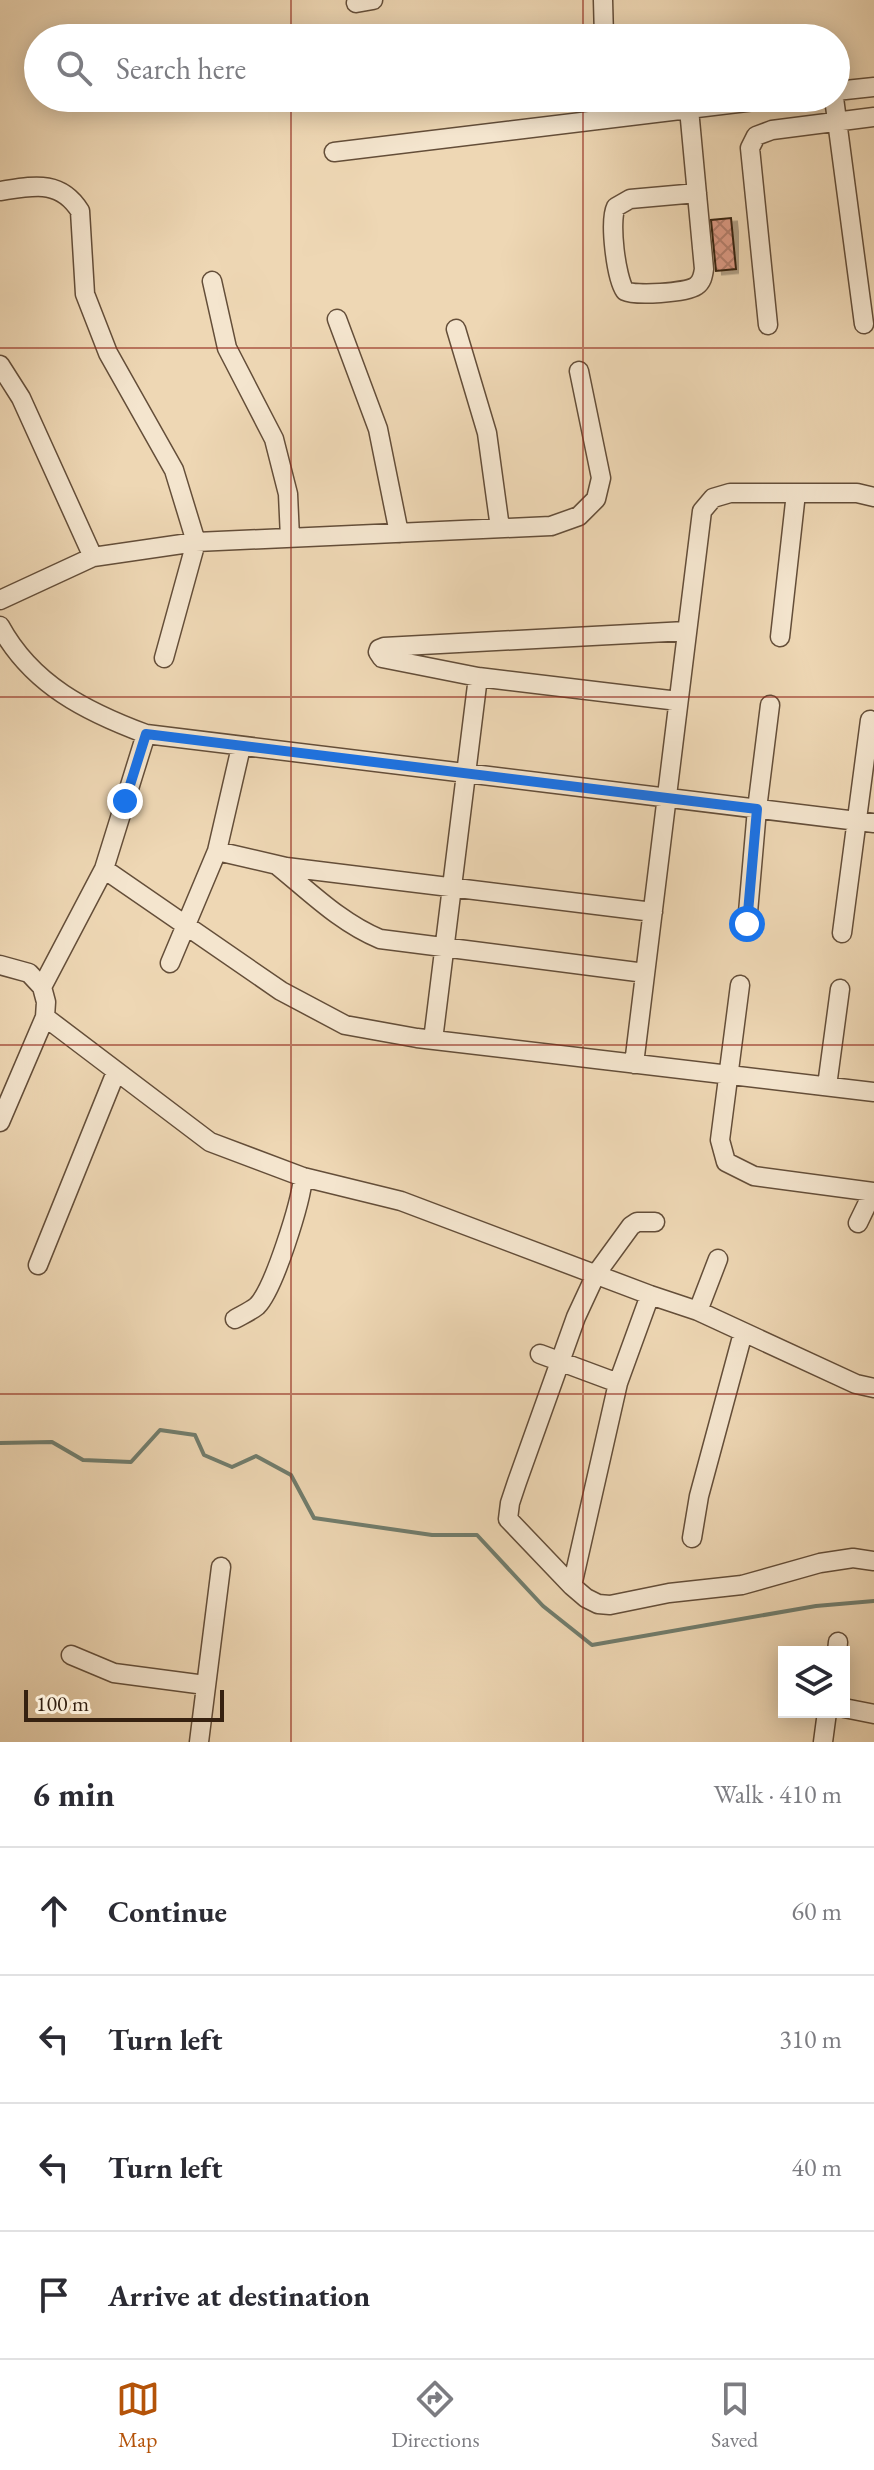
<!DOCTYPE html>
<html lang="en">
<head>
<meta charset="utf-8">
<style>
	:root { --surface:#fff; --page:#f7f7f7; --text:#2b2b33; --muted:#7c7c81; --line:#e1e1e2; --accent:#b45309 }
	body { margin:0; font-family:"EB Garamond",serif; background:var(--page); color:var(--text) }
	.controls { position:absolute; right:24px; bottom:24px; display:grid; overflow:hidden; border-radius:0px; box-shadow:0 4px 20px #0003 }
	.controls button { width:72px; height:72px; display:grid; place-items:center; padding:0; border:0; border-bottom:2px solid var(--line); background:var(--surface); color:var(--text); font:40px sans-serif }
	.scale { position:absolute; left:24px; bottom:20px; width:200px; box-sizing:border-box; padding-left:8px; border:4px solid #362110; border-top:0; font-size:22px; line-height:28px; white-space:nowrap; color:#362110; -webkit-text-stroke:6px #f4e5ce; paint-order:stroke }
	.stop { position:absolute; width:24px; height:24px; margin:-18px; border:6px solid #1a73e8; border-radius:50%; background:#fff }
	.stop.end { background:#1a73e8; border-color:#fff; box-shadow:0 2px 8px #0008 }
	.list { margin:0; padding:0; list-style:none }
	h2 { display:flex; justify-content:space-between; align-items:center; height:104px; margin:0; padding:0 32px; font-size:34px }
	h2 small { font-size:26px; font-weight:400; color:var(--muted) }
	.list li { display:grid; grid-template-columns:52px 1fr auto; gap:24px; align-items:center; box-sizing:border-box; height:128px; padding:0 32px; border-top:2px solid var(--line) }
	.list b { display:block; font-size:30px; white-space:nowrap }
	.list em { font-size:26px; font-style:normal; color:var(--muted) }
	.icon { flex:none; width:44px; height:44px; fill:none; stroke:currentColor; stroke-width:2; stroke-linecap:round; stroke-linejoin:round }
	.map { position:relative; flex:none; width:874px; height:1742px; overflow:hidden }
	.search { position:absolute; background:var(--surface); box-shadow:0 4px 20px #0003; left:24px; right:24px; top:24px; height:88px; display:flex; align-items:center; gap:20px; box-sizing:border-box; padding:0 28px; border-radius:44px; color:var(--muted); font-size:30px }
	.sheet { height:616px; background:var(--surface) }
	nav { display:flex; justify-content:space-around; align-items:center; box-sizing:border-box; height:112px; border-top:2px solid var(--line); background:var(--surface); font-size:22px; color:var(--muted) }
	nav a { display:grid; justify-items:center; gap:4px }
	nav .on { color:var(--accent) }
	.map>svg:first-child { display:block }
</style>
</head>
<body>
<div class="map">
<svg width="874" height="1742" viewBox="0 0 874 1742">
	<defs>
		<pattern id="building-cross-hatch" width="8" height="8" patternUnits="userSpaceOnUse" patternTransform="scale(2)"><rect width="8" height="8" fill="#de9b86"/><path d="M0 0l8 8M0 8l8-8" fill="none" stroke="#b57e6c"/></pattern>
		<filter id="shadow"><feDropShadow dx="6" dy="3.5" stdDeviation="0" flood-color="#0004"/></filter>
	</defs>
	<rect width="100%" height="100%" fill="#eed7b4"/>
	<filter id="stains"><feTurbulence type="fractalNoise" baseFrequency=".0025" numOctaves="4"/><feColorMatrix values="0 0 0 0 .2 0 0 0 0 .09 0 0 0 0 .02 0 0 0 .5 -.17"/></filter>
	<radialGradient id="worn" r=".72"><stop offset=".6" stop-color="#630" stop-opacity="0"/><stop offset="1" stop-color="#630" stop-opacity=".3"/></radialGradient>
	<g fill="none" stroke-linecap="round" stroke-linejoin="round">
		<path stroke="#717d6d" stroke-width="4" d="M 0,1443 L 52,1442 L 83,1460 L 131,1462 L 160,1430 L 195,1435 L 204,1455 L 232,1467 L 256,1456 L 291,1475 L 314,1518 L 432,1535 L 477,1535 L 543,1606 L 592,1645 L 816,1606 L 874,1601"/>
	</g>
	<path fill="url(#building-cross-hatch)" stroke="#362110" stroke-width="2" filter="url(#shadow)" d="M 731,218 L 736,269 L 716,271 L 711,220 Z"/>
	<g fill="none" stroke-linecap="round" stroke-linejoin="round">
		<g stroke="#644e39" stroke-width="21">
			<path id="minor" d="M 603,0 L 604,38
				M 356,3 L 373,0
				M 836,91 L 874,87
				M 607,98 L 608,119
				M 834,98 L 864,324
				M 689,109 L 704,269 C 703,276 702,282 696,286 C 686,293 635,296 625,291 C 616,278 609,221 616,207 L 630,199 L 697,193
				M 334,152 L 780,98
				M 0,191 C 33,186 60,179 80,211 L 85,294 L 108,353 L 174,470 L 196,542 L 164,658
				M 212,281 L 227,348 L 274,439 L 288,494 L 290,538
				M 337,319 L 378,429 L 399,533
				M 768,325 L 750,148 L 756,136 L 772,130 L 874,117
				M 456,329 L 487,433 L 500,528
				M 0,365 L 21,398 L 93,557
				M 0,600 L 93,557 L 196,542 L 551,526 L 579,516 L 596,499 L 601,478 L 579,371
				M 0,626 C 32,685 87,712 146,734 L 874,823
				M 780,637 L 796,493
				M 678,701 L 478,677 L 382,658 L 378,652 L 379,649 L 384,647 L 686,631
				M 217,851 L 286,867 L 653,912
				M 278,866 C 310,892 341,923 380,939 L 645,973
				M 104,869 L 281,991 L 345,1025 L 417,1038 L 874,1092
				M 747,924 L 757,809 L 770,705
				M 842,933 L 870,720
				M 170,963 L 217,851 L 241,747
				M 0,965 L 29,973 L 42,987
				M 740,985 L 720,1140 L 726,1162 L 754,1176 L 874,1192
				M 45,1017 L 210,1142 L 303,1177 L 401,1201 L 650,1295 L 698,1311 L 856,1384 L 874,1388
				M 433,1040 L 478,677
				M 634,1064 L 702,511 L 713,498 L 730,493 L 857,493 L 874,497
				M 827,1086 L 840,989
				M 0,1122 L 45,1017 L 46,1002 L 42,987 L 104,869 L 146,734
				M 655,1222 L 637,1222 L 631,1226 L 596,1274 L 576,1317 L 517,1482 L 510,1503 L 508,1519 L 572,1586 L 586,1598 L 598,1604 L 610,1605 L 669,1593 L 742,1585 L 820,1563 L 853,1558 L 874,1561
				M 858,1223 L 873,1192
				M 38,1265 L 116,1072
				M 698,1311 L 718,1259
				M 235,1319 C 242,1315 251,1311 257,1306 C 274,1289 301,1202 303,1177
				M 540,1354 L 618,1383
				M 692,1538 L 699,1496 L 743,1333
				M 572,1586 L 618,1383 L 650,1295
				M 837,1652 L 838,1642
				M 71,1655 L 114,1673 L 205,1685
				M 844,1708 L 874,1714
				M 199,1742 L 221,1567
				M 823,1742 L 827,1712"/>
		</g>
		<use href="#minor" stroke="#f4e5ce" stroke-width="18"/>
	</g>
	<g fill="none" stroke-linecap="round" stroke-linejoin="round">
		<path stroke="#1a73e8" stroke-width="10" d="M 125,801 L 146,734 L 757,809 L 747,924"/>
	</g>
	<path fill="none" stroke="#8f2418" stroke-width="2" stroke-opacity="0.55" d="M 291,0 L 291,38M 583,0 L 583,38M 291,98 L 291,1742M 583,98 L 583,1742M 0,348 L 874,348M 0,697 L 874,697M 0,1045 L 874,1045M 0,1394 L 874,1394"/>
	<rect width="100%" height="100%" filter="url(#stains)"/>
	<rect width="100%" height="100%" fill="url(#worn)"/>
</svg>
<div class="controls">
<button><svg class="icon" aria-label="layers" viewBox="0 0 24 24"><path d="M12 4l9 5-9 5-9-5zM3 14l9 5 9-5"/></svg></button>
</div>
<div class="scale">100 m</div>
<div class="stop" style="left:747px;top:924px"></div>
<div class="stop end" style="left:125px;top:801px"></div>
<div class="search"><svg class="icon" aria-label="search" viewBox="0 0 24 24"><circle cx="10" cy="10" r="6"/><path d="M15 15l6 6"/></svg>Search here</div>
</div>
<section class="sheet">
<h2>6 min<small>Walk · 410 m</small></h2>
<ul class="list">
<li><svg class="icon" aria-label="ahead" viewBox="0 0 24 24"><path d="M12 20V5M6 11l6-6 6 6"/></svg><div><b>Continue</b></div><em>60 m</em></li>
<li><svg class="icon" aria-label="left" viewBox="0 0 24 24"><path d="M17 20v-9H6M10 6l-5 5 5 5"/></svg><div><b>Turn left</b></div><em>310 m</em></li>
<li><svg class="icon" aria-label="left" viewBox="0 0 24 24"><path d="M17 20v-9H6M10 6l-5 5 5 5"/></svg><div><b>Turn left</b></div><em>40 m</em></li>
<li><svg class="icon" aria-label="arrive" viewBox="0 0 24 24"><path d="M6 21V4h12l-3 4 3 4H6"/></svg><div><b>Arrive at destination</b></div></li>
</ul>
</section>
<nav>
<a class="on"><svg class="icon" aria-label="map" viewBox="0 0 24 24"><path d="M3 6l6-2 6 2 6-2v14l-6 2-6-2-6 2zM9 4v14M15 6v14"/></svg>Map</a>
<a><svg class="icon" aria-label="directions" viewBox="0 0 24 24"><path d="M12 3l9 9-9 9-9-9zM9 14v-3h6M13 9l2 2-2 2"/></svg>Directions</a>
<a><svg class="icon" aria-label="saved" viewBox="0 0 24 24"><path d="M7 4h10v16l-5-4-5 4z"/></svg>Saved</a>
</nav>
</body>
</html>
